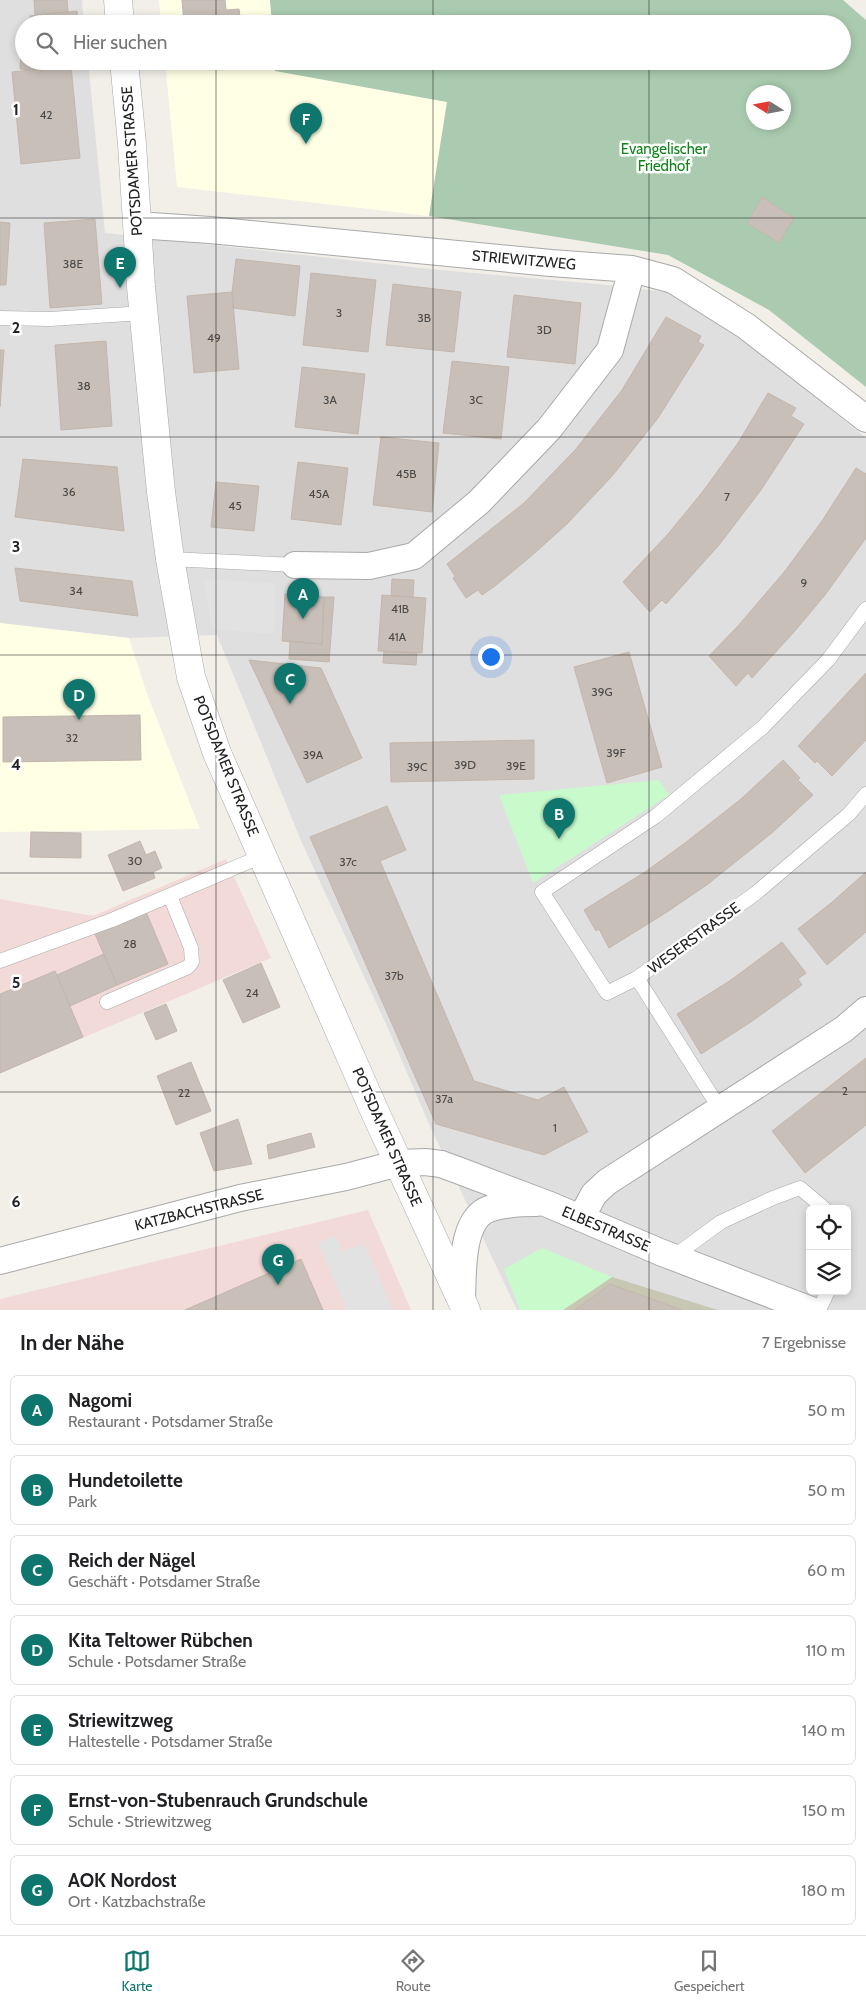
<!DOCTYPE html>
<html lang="de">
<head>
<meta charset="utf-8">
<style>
	:root { --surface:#fff; --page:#f6f6f6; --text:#202124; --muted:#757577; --line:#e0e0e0; --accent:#0f766e }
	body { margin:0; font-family:Cabin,sans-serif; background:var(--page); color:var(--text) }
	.controls { position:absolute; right:15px; bottom:15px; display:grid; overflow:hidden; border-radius:8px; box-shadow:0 2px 8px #0003 }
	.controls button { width:45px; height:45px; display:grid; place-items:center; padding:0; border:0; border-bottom:1px solid var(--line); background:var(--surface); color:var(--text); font:25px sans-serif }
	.compass { position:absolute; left:746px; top:85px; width:45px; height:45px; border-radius:50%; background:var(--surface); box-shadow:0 2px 8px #0003; rotate:281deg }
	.you { position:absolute; left:490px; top:656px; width:18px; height:18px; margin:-12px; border:4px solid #fff; border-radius:50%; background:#1a73e8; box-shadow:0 0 0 8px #1a73e833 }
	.badge { display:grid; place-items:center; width:32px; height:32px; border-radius:50%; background:var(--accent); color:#fff; font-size:16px; font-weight:700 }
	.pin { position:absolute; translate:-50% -41px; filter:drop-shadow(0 1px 2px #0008) }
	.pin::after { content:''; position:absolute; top:26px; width:18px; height:15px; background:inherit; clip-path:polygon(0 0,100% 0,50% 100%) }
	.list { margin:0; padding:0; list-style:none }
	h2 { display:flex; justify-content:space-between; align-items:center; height:65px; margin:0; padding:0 20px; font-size:21px }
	h2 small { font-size:16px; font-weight:400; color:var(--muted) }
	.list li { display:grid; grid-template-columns:32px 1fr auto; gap:15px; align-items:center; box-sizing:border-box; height:70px; margin:0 10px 10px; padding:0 10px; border:1px solid var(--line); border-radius:8px }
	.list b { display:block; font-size:19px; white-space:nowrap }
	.list p { margin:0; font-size:16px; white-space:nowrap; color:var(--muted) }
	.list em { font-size:16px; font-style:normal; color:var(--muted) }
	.icon { flex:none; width:28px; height:28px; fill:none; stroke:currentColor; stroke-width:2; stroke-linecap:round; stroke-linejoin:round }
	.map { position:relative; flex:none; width:866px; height:1310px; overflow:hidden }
	.search { position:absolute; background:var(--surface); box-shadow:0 2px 8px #0003; left:15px; right:15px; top:15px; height:55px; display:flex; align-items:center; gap:12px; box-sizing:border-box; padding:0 18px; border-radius:28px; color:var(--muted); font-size:19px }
	.sheet { height:625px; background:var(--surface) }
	nav { display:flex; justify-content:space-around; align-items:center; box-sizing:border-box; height:70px; border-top:1px solid var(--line); background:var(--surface); font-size:14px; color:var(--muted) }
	nav a { display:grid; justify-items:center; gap:2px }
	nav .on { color:var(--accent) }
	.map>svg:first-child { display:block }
</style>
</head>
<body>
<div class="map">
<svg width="866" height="1310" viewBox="0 0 866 1310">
	<rect width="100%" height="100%" fill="#f2efe9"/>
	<path fill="#e0dfdf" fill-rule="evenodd" d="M 0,0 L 82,0 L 84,24 L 24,24 L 24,61 L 88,61 L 105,233 L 430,269 L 619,286 L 671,293 L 727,326 L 866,438 L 866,1310 L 517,1310 L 429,1124 L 386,1024 L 302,843 L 217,635 L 129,638 L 0,623 ZM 810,1209 L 847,1209 L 847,1291 L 810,1291 Z"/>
	<path fill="#f2dad9" d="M 226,859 L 271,958 L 0,1073 L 0,899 L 93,916 Z
		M 368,1210 L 411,1310 L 0,1310 L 0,1299 Z"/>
	<path fill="#ffffe5" d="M 159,0 L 270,0 L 272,24 L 161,24 Z
		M 165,61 L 275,61 L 276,71 L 447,102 L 429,216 L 177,187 Z
		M 0,623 L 129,638 L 146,691 L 200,829 L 0,832 Z"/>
	<path fill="#c7c7b4" d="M 612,1277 L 718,1310 L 563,1310 Z"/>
	<path fill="#aacbaf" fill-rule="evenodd" d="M 270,0 L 843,0 L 866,20 L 866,387 L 769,310 L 668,255 L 429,216 L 447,102 L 275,71 L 275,61 L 842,61 L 842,24 L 272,24 ZM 754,92 L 784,92 L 784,122 L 754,122 Z"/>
	<path fill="#c8facc" d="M 659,780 L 669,795 L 533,883 L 499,795 Z
		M 542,1248 L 612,1277 L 563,1310 L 520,1310 L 504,1269 Z"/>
	<path fill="#e2e2e2" d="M 204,579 L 275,583 L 274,634 L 212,629 Z
		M 335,1235 L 342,1252 L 364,1243 L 393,1310 L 347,1310 L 318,1243 Z"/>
	<path fill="#c7bfb8" stroke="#c4b6ab" d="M 34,0 L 67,0 L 68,12 L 35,15 Z
		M 182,0 L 225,0 L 226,10 L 239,9 L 241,24 L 184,24 Z
		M 77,11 L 78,24 L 31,24 L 30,16 Z
		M 21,52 L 24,52 L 24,61 L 81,61 L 82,65 L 30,70 L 20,69 Z
		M 71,66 L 80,158 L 21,164 L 12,72 Z
		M 762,197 L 794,218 L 779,243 L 747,223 Z
		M 95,219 L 102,304 L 50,308 L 44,223 Z
		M 0,222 L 10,223 L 6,285 L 0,285 Z
		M 236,259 L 300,266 L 295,316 L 233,308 L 232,292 Z
		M 311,273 L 376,280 L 368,352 L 303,345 Z
		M 393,284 L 461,292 L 454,352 L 386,345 Z
		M 232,292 L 239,369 L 194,373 L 187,296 Z
		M 514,295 L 581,303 L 575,364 L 507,357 Z
		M 666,317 L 701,336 L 698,342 L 704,345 L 658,418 L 613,475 L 567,524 L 529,558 L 495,586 L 482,595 L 478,590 L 466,598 L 453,578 L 455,576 L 447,564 L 524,503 L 576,449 L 622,390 Z
		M 106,341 L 112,426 L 61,430 L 55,345 Z
		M 0,350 L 4,350 L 0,407 Z
		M 452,361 L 509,367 L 501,439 L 443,433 Z
		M 302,367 L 365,374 L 358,434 L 295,427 Z
		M 768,393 L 796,408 L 791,416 L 804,424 L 761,490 L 719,545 L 666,604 L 662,600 L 650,612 L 623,582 L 668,534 L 704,490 L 738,443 Z
		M 381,437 L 439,443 L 432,512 L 373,505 Z
		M 23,459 L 117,467 L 124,531 L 15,517 Z
		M 298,462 L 348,468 L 341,525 L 291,519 Z
		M 856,468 L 866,474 L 866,538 L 825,595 L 794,632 L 752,678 L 748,673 L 736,686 L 709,656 L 738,626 L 785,571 L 822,521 Z
		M 216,482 L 259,486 L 254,531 L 211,527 Z
		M 15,568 L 132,581 L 138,616 L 20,601 Z
		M 392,579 L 414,580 L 413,597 L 391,596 Z
		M 285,594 L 324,597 L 322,644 L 282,641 Z
		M 382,595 L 426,598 L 422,653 L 378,651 Z
		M 324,597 L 334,597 L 329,662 L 289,659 L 290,641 L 322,644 Z
		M 384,651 L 417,653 L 416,665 L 383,663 Z
		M 629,652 L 662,767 L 607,783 L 574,667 Z
		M 249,660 L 321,668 L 362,758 L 307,783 Z
		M 866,673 L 866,740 L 832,776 L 817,761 L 815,763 L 798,746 Z
		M 140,715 L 141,760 L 3,762 L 3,717 Z
		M 534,740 L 534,779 L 391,782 L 390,743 Z
		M 783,760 L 800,778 L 798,780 L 813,795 L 773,832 L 708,884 L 667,912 L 609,948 L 599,929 L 596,931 L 584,910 L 645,872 L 685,843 L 741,799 Z
		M 387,806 L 406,850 L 380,861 L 474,1081 L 538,1100 L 564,1087 L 588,1132 L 544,1155 L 436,1124 L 310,837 Z
		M 31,832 L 81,833 L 81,858 L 30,857 Z
		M 140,841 L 146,855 L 155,851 L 162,868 L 153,872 L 155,878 L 123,891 L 108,855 Z
		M 866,872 L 866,932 L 827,965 L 798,929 L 831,903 Z
		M 146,912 L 168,964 L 117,985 L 95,934 Z
		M 782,942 L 806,973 L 798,979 L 802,985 L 751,1022 L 701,1054 L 677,1014 L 731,980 Z
		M 104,954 L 117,985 L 70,1006 L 57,975 Z
		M 261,963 L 280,1007 L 243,1023 L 223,980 Z
		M 55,971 L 83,1037 L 0,1073 L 0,994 Z
		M 166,1004 L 177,1031 L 156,1040 L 144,1013 Z
		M 866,1058 L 866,1125 L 805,1173 L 772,1131 Z
		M 191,1062 L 211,1111 L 176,1125 L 157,1076 Z
		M 238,1119 L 252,1164 L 214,1171 L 200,1133 Z
		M 311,1133 L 315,1147 L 269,1159 L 267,1145 Z
		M 301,1259 L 323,1310 L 185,1310 Z
		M 610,1284 L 682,1310 L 575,1310 Z"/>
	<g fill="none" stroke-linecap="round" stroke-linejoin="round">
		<g stroke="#a9a9a9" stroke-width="15">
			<path id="service" d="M 0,318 L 50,319 L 144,313
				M 170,559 L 295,565
				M 0,961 L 112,920 L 262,856
				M 637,978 L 607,993 L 542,892 L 656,816 L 763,727 L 828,660 L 866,609
				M 107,1002 L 188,967 L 192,962 L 191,948 L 170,896
				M 720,1109 L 637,978 L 756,893 L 849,814 L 866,794
				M 673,1257 L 721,1222 L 773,1198 L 800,1188 L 825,1209
				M 819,1310 L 828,1291"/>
		</g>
		<g stroke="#a9a9a9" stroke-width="28">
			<path id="minor" d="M 137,225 L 210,230 L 551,263 L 632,269 L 673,280 L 746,326 L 866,419
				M 295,565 L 369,566 L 414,556 L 479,502 L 549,429 L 610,350 L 632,269
				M 581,1218 L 594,1194 L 607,1182 L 844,1029 L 866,1010
				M 0,1261 L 240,1198 L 346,1177 L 399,1163 L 425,1162 L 441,1164 L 460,1171 L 550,1205 L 660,1252 L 811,1310
				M 462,1299 C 463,1275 461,1227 483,1212 C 494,1204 522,1203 536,1203"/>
		</g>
		<g stroke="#a9a9a9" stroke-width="29">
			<path id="tertiary" d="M 118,0 L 120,24
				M 124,61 L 132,144 L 141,287 L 161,492 L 170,559 L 191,677 L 217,753 L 375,1112 L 466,1310"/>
		</g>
		<use href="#service" stroke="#fff" stroke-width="14"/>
		<use href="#minor" stroke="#fff" stroke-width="26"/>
		<use href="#tertiary" stroke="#fff" stroke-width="28"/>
	</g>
	<path fill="none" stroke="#222" stroke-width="1" stroke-opacity="0.55" d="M 216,0 L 216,24M 433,0 L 433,24M 649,0 L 649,24M 216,61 L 216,1310M 433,61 L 433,1310M 649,61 L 649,1310M 0,218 L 866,218M 0,437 L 866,437M 0,655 L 866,655M 0,873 L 866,873M 0,1092 L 866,1092"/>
	<g text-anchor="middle" stroke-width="5" stroke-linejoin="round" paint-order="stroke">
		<g font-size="12" fill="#4b4948">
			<text x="46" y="119">42</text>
			<text x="73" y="268">38E</text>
			<text x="339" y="317">3</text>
			<text x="424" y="322">3B</text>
			<text x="544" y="334">3D</text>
			<text x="214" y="342">49</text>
			<text x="84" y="390">38</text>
			<text x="330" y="404">3A</text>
			<text x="476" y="404">3C</text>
			<text x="406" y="478">45B</text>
			<text x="69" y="496">36</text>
			<text x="319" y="498">45A</text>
			<text x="727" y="501">7</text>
			<text x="235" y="510">45</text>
			<text x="804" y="587">9</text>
			<text x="76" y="595">34</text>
			<text x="400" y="613">41B</text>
			<text x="397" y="641">41A</text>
			<text x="602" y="696">39G</text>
			<text x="72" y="742">32</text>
			<text x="616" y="757">39F</text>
			<text x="313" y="759">39A</text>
			<text x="465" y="769">39D</text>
			<text x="516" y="770">39E</text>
			<text x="417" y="771">39C</text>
			<text x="135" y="865">30</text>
			<text x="348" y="866">37c</text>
			<text x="130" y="948">28</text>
			<text x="394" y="980">37b</text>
			<text x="252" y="997">24</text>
			<text x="845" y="1095">2</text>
			<text x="184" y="1097">22</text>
			<text x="444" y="1103">37a</text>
			<text x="555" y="1132">1</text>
		</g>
		<g font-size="15" fill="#0c8416" stroke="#fff">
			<text x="664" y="154">Evangelischer<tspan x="664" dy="17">Friedhof</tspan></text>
		</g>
		<g font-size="15" fill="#222" stroke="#fff">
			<text transform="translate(132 161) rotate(-94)" y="5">POTSDAMER STRASSE</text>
			<text transform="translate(524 260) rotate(5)" y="5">STRIEWITZWEG</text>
			<text transform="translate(226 766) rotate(68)" y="5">POTSDAMER STRASSE</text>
			<text transform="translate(694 938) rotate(-36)" y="5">WESERSTRASSE</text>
			<text transform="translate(387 1137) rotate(66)" y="5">POTSDAMER STRASSE</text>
			<text transform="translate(199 1210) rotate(-14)" y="5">KATZBACHSTRASSE</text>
			<text transform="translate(606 1229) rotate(23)" y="5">ELBESTRASSE</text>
		</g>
	</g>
	<g font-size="16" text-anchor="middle" font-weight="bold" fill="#222" stroke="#fff" stroke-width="5" stroke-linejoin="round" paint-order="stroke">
		<text x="16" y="115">1</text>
		<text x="16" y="333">2</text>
		<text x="16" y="552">3</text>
		<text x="16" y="770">4</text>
		<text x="16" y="988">5</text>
		<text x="16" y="1207">6</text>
	</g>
</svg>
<div class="controls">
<button><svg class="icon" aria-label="locate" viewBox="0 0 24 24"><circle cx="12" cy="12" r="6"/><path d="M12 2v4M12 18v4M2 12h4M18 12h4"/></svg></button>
<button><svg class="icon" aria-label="layers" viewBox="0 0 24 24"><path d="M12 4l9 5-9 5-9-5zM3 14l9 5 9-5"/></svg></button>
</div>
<svg class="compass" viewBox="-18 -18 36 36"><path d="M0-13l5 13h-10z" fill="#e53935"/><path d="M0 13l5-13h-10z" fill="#757577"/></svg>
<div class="you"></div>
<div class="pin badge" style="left:303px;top:619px">A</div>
<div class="pin badge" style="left:559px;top:839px">B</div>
<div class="pin badge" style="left:290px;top:704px">C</div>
<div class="pin badge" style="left:79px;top:720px">D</div>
<div class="pin badge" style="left:120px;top:288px">E</div>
<div class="pin badge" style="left:306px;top:144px">F</div>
<div class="pin badge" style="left:278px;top:1285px">G</div>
<div class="search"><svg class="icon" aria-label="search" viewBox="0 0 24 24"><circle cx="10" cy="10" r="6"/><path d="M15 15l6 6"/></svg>Hier suchen</div>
</div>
<section class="sheet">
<h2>In der Nähe<small>7 Ergebnisse</small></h2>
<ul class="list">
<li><span class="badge">A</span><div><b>Nagomi</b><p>Restaurant · Potsdamer Straße</p></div><em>50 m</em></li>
<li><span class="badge">B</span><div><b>Hundetoilette</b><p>Park</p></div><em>50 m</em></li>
<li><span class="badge">C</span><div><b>Reich der Nägel</b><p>Geschäft · Potsdamer Straße</p></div><em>60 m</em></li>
<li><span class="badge">D</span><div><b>Kita Teltower Rübchen</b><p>Schule · Potsdamer Straße</p></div><em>110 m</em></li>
<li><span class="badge">E</span><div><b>Striewitzweg</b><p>Haltestelle · Potsdamer Straße</p></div><em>140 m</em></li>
<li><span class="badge">F</span><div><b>Ernst-von-Stubenrauch Grundschule</b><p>Schule · Striewitzweg</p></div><em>150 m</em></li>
<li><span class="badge">G</span><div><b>AOK Nordost</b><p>Ort · Katzbachstraße</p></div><em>180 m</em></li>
</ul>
</section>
<nav>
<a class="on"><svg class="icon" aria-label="map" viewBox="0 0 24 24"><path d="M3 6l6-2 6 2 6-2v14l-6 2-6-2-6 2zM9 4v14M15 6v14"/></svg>Karte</a>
<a><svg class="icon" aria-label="directions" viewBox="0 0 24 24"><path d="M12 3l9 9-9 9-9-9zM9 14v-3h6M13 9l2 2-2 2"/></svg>Route</a>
<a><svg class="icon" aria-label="saved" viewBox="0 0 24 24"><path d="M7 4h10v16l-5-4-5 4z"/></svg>Gespeichert</a>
</nav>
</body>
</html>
